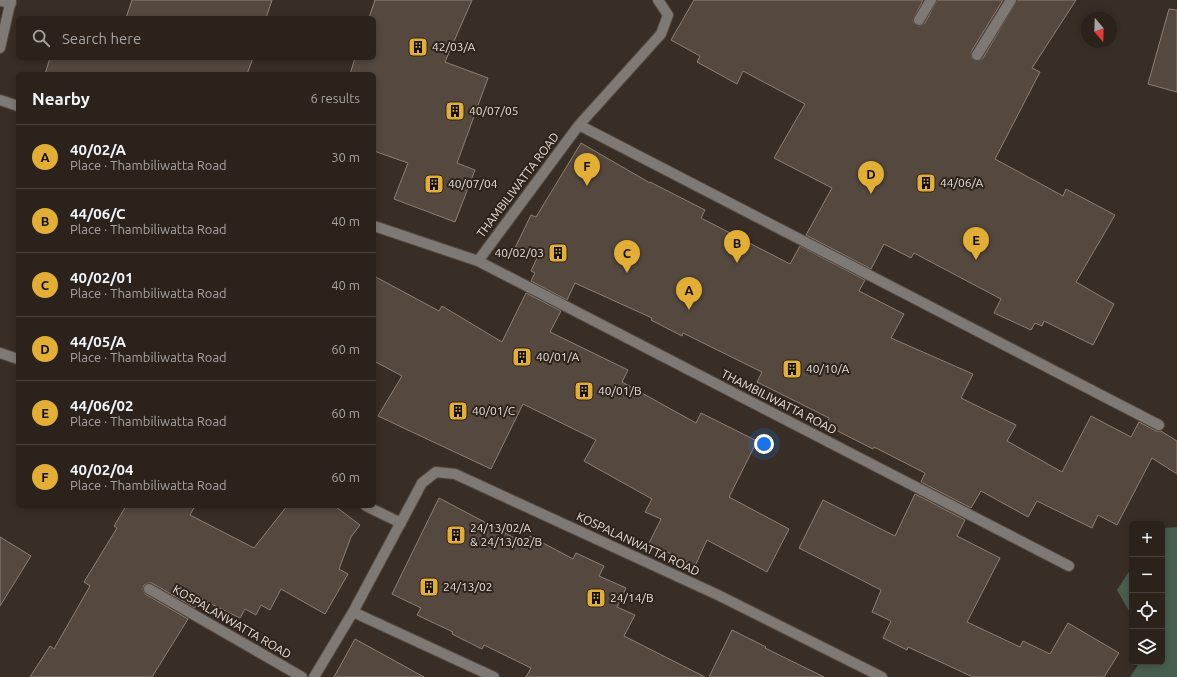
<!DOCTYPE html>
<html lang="en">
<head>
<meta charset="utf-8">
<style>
	:root { --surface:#2b221c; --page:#372f29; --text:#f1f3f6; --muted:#a6a4a3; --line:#473f3b; --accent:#e2af34 }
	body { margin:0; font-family:Ubuntu,sans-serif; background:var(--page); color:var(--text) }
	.controls { position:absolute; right:12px; bottom:12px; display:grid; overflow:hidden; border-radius:6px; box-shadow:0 2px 6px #0003 }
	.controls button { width:36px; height:36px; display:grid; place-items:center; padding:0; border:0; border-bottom:1px solid var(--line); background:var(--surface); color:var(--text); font:20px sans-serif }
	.compass { position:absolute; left:1081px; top:12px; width:36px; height:36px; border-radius:50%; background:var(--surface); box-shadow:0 2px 6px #0003; rotate:161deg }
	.you { position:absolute; left:764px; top:444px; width:14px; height:14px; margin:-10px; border:3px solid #fff; border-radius:50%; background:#1a73e8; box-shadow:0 0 0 6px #1a73e833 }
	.badge { display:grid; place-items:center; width:26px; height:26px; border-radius:50%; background:var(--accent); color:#111; font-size:13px; font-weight:700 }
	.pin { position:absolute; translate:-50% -33px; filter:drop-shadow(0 1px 2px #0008) }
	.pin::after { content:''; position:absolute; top:21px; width:14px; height:12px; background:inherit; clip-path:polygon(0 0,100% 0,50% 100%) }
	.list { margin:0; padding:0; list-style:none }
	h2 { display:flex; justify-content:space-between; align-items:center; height:52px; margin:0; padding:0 16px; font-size:17px }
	h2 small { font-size:13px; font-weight:400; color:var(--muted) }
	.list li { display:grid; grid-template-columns:26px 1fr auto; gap:12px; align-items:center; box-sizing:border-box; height:64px; padding:0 16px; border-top:1px solid var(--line) }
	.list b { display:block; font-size:15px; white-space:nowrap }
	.list p { margin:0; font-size:13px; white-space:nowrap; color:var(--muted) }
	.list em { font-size:13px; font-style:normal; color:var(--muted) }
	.icon { flex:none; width:22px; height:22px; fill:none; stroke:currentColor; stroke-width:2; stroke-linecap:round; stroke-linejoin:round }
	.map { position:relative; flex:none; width:1177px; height:677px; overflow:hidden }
	.search { position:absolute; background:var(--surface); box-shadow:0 2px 6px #0003; left:16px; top:16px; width:360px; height:44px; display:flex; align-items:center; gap:10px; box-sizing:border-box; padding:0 14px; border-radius:6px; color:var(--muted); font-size:15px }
	.panel { position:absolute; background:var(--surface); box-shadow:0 2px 6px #0003; left:16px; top:72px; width:360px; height:436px; border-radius:6px }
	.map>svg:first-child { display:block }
</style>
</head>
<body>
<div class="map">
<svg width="1177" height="677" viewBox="0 0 1177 677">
	<rect width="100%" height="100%" fill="#392e26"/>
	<path fill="#485e4f" d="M 1177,527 L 1177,677 L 1130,677 L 1140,662 L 1162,662 L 1162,528 Z
		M 1132,567 L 1132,616 L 1117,590 Z"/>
	<path fill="#54483f" stroke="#8d8076" d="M 132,0 L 272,0 L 266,18 L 126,18 Z
		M 375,0 L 472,0 L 445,62 L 488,78 L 457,163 L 475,170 L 455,222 L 394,199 L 408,163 L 374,151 L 374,74 L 350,74 L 355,58 L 374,58 L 374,18 L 369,18 Z
		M 694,0 L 923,0 L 913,20 L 914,23 L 919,26 L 925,23 L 937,0 L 1003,0 L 971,52 L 972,58 L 977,61 L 983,58 L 1017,0 L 1076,0 L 1032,68 L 1040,72 L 995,159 L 1063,196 L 1066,189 L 1115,215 L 1076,282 L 1114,304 L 1093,345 L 1044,321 L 1042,326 L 1035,323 L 1031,330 L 994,313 L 1001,299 L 914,253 L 911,258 L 884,244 L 871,269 L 806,235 L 832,188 L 774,158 L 805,104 L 743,71 L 737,84 L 697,62 L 700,56 L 671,40 Z
		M 1169,9 L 1177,10 L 1177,92 L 1148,84 Z
		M 50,58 L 253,58 L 247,74 L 45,74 Z
		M 581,143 L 650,183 L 650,182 L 705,210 L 701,218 L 790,264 L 800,246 L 865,280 L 859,291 L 904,314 L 891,338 L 973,374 L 961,398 L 1016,425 L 1007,441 L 1062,472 L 1091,416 L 1131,437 L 1139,422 L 1156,431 L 1161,431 L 1177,441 L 1177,474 L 1152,458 L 1117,525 L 1098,515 L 1092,528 L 1037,501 L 1028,517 L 981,491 L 971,508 L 921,482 L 925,473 L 874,447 L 873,449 L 826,425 L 829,418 L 757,382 L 762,372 L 683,333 L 682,336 L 651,320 L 652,318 L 575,283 L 567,300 L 531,281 L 535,273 L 531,271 L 537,258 L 515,248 L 531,215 L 536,217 Z
		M 374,276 L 439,311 L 442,306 L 502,342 L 526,293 L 561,311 L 550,332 L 628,370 L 622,382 L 696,423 L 701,413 L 757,441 L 729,497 L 789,529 L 767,572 L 707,540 L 695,566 L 649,543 L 661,519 L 645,512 L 652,499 L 584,461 L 596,440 L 523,404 L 491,469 L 378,416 L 402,376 L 374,361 Z
		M 915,494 L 965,520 L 957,536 L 1000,558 L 967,622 L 1020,647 L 1023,641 L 1050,654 L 1068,623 L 1119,653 L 1104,677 L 973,677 L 908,647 L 907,650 L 883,638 L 891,621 L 872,612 L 881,590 L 799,548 L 823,500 L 895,536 Z
		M 439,498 L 526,544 L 530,536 L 573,559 L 576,553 L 604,566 L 599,576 L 626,588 L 617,607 L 635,615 L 624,636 L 705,677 L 526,677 L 531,668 L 484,645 L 482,649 L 452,634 L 453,632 L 417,615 L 421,608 L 392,594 Z
		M 126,506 L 195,506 L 190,515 L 254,548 L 287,506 L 335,506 L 360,525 L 351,537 L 339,569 L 348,574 L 325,614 L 281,589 L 270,610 L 261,605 L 256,615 L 245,609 L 240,618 L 201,599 L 195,608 L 152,583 L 149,583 L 144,585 L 143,589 L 145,594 L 188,619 L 152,677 L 30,677 L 50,646 L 54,649 L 90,586 L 84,582 L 117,528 L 114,526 Z
		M 0,537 L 31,556 L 0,606 Z
		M 732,630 L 766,647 L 765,648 L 824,677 L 709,677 Z
		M 355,639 L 424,677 L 334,677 Z"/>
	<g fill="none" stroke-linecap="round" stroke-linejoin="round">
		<g stroke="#554a43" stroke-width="12">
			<path id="minor" d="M 0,1 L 11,3
				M 919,20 L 931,0
				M 0,48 L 11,0
				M 977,55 L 1011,0
				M 0,100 L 18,106
				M 579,125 L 1159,425
				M 374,226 L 478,261 L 1069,566
				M 478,261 L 579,125 L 661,34 L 668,15 L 658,0
				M 0,353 L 18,359
				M 366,506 L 401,523
				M 149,589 L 302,677
				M 353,612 L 494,677
				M 314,677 L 353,612 L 422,483 L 436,472 L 455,474 L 718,595 L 882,677"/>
		</g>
		<use href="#minor" stroke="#7f7975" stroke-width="10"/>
	</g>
	<defs>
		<g id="building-square" transform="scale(1)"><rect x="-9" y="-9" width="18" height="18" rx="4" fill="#e2af34" stroke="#2f241c"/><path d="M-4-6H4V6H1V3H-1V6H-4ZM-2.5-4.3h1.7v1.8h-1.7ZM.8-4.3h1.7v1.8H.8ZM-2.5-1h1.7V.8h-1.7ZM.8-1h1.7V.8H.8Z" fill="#111"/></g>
	</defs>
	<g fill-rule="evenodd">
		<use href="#building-square" x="418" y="47"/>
		<use href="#building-square" x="455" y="111"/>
		<use href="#building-square" x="926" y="183"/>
		<use href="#building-square" x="434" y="184"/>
		<use href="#building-square" x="558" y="253"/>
		<use href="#building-square" x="522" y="357"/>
		<use href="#building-square" x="792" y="369"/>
		<use href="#building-square" x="584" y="391"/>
		<use href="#building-square" x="458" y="411"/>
		<use href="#building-square" x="456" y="535"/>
		<use href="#building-square" x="429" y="587"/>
		<use href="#building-square" x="596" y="598"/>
	</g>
	<g text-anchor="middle" stroke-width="4" stroke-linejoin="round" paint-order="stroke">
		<g font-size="12" fill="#e7dfda" stroke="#2f241c" text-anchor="start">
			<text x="432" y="51">42/03/A</text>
			<text x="469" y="115">40/07/05</text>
			<text x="940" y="187">44/06/A</text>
			<text x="448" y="188">40/07/04</text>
			<text x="544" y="257" text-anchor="end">40/02/03</text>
			<text x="536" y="361">40/01/A</text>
			<text x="806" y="373">40/10/A</text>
			<text x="598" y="395">40/01/B</text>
			<text x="472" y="415">40/01/C</text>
			<text x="470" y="532">24/13/02/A<tspan x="470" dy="14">&amp; 24/13/02/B</tspan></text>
			<text x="443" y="591">24/13/02</text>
			<text x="610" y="602">24/14/B</text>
		</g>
		<g font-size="12" fill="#e7dfda" stroke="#2f241c">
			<text transform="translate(518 185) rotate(-53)" y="4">THAMBILIWATTA ROAD</text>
			<text transform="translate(779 402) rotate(27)" y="4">THAMBILIWATTA ROAD</text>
			<text transform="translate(638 544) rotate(25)" y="4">KOSPALANWATTA ROAD</text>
			<text transform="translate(232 622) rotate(30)" y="4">KOSPALANWATTA ROAD</text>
		</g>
	</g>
</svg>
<div class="controls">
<button>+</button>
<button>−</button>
<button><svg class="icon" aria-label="locate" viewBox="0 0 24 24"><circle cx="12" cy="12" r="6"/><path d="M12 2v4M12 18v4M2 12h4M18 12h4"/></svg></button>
<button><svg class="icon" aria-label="layers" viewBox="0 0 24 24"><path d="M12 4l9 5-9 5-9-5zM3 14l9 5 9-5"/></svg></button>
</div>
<svg class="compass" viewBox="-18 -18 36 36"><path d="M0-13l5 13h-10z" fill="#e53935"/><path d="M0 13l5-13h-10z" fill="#a6a4a3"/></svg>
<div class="you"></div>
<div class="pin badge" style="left:689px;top:310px">A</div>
<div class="pin badge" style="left:737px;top:263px">B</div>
<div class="pin badge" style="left:627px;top:273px">C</div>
<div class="pin badge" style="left:871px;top:194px">D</div>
<div class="pin badge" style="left:976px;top:260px">E</div>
<div class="pin badge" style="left:587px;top:186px">F</div>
<div class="search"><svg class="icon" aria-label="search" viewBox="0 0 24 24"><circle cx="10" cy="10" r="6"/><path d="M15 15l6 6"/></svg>Search here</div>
<section class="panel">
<h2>Nearby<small>6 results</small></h2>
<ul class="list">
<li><span class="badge">A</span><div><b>40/02/A</b><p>Place · Thambiliwatta Road</p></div><em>30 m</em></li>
<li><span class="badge">B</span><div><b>44/06/C</b><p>Place · Thambiliwatta Road</p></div><em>40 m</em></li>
<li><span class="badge">C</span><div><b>40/02/01</b><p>Place · Thambiliwatta Road</p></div><em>40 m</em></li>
<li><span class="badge">D</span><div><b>44/05/A</b><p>Place · Thambiliwatta Road</p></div><em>60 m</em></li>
<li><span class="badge">E</span><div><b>44/06/02</b><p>Place · Thambiliwatta Road</p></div><em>60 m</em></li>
<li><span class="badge">F</span><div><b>40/02/04</b><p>Place · Thambiliwatta Road</p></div><em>60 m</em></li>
</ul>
</section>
</div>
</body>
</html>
